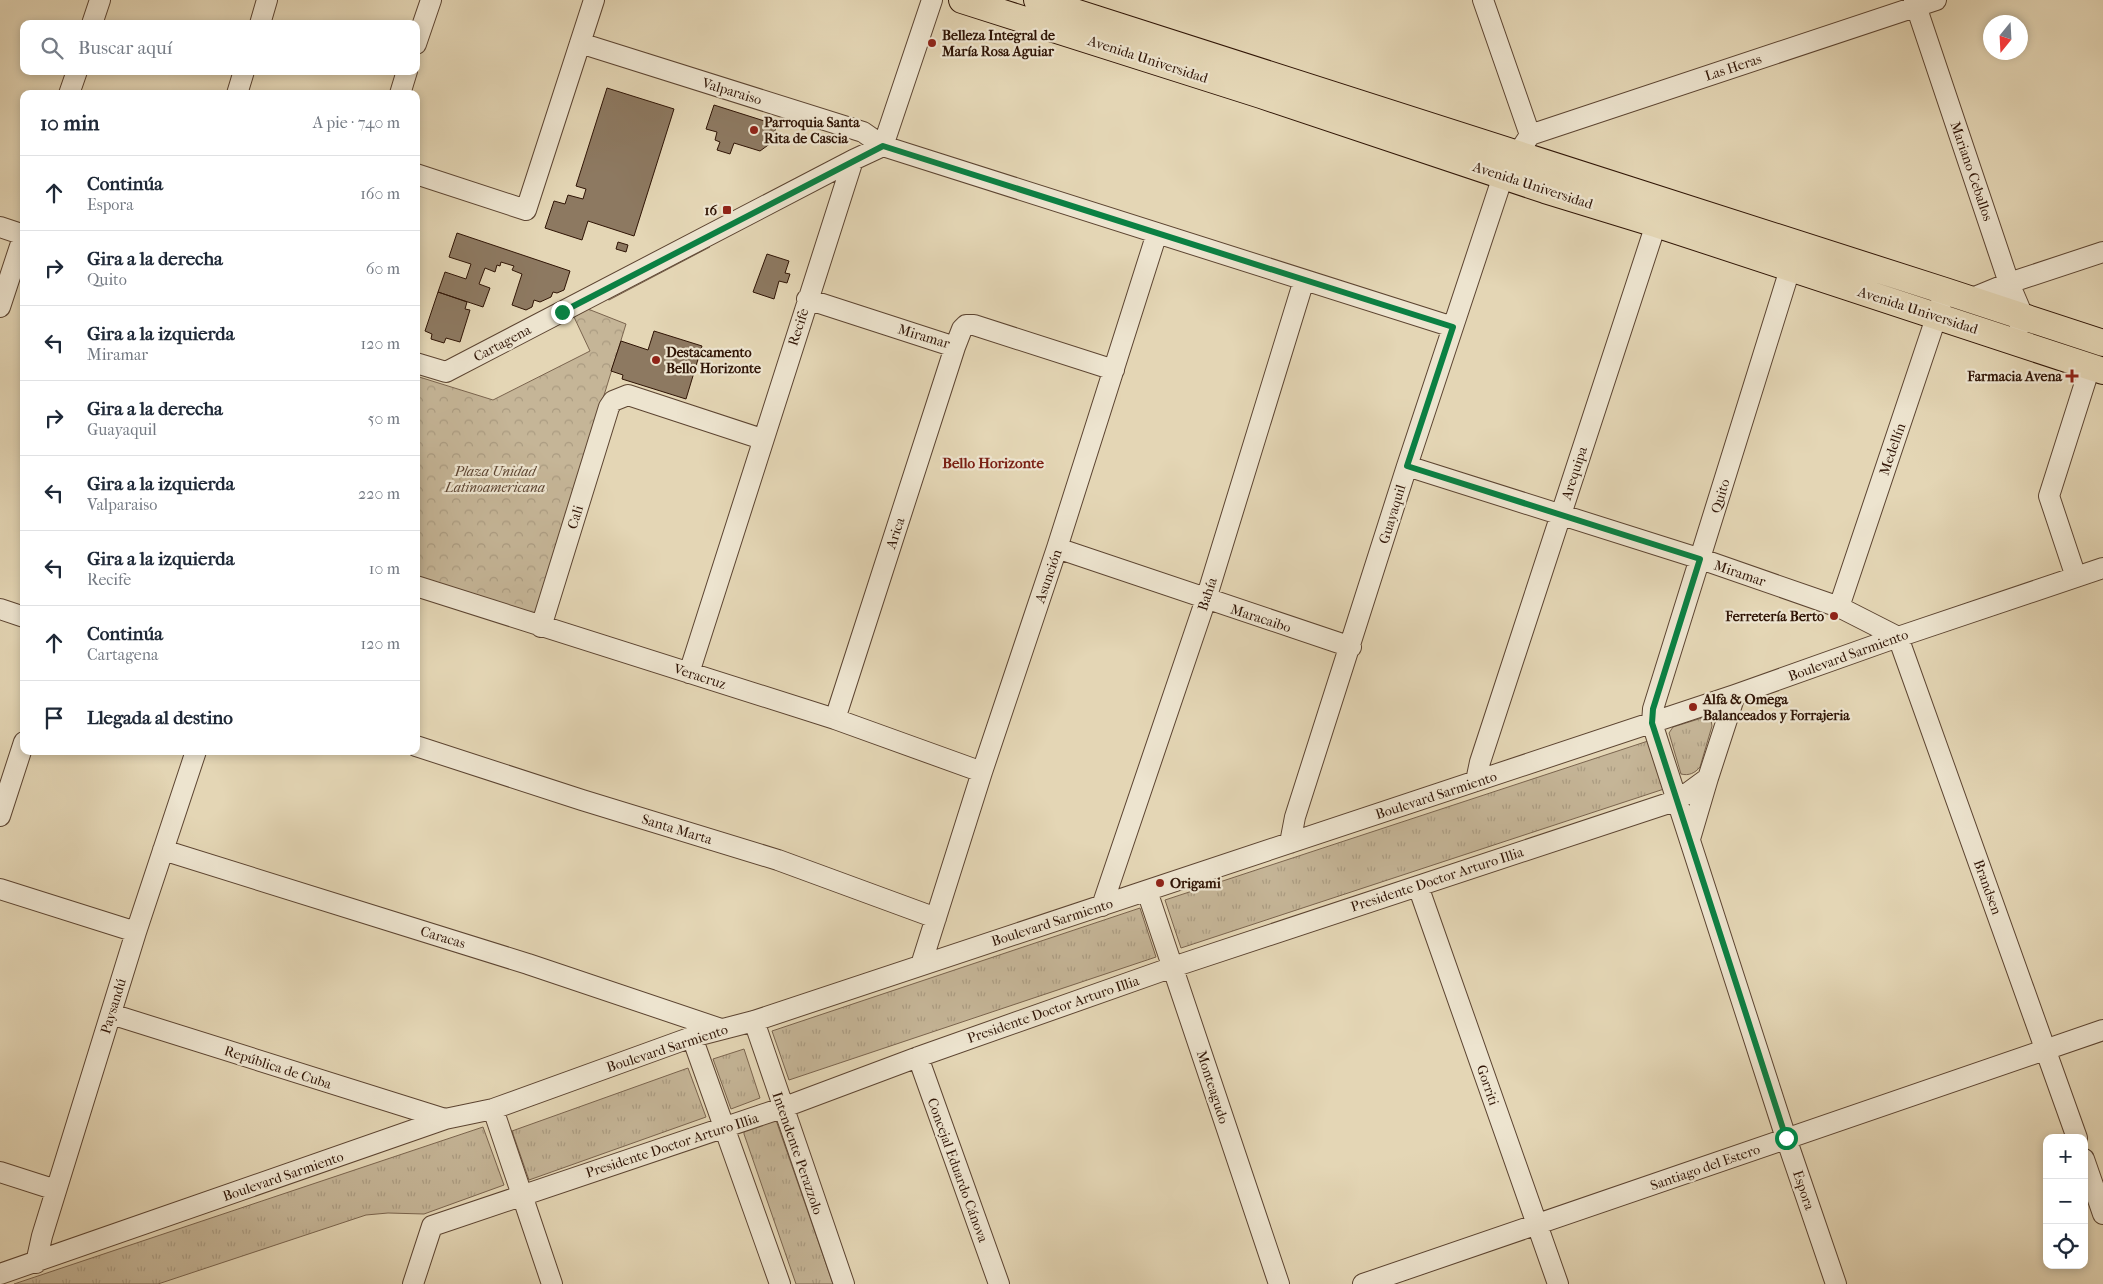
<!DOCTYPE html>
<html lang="es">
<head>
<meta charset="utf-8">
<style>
	:root { --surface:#fff; --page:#f2f2f3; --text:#1f2937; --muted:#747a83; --line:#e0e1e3 }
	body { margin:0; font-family:"IM FELL French Canon",serif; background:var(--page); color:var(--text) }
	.controls { position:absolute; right:15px; bottom:15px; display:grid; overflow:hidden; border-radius:10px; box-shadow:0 2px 8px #0003 }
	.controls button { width:45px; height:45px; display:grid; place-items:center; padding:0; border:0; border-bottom:1px solid var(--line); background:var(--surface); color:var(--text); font:25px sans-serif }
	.compass { position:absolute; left:1983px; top:15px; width:45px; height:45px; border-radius:50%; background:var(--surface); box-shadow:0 2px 8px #0003; rotate:198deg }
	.stop { position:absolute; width:15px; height:15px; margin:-11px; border:4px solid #0b8043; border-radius:50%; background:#fff }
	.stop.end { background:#0b8043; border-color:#fff; box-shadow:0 1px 5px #0008 }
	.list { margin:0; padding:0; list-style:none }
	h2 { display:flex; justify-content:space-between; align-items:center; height:65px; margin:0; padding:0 20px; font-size:21px }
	h2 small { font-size:16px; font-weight:400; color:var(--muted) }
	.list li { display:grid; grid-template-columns:32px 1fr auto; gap:15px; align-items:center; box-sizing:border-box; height:75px; padding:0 20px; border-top:1px solid var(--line) }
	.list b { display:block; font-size:19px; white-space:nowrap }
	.list p { margin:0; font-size:16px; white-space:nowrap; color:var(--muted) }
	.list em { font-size:16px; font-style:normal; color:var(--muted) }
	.icon { flex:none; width:28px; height:28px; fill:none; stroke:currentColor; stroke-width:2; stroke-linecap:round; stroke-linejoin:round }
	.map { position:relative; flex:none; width:2103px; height:1284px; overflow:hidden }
	.search { position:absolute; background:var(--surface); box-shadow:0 2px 8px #0003; left:20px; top:20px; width:400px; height:55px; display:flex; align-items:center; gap:12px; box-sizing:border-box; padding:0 18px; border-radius:10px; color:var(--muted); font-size:19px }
	.panel { position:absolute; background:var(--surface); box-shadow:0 2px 8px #0003; left:20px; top:90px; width:400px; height:665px; border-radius:10px }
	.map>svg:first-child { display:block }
</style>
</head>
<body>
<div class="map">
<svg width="2103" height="1284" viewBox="0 0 2103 1284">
	<defs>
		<pattern id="grass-tufts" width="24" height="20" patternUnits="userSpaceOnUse" patternTransform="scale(1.25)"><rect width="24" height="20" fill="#c5b597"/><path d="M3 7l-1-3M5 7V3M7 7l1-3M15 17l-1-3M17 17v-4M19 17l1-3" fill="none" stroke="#aa9b81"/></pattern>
		<pattern id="forest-crowns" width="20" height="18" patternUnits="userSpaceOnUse" patternTransform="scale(1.25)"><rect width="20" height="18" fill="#c5b597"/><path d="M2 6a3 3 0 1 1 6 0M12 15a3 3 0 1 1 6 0" fill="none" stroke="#aa9b81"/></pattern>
	</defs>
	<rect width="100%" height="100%" fill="#e4d6b5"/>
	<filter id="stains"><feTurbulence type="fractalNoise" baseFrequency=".004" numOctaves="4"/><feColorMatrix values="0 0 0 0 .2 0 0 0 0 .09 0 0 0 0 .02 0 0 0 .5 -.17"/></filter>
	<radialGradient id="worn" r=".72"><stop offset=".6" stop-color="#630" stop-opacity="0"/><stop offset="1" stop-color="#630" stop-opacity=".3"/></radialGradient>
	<path fill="url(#grass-tufts)" stroke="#7a644e" d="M 709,246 L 710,247 L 609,300 L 607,299 Z
		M 1705,717 L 1711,720 L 1712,726 L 1700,767 C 1695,773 1689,776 1681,774 L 1669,733 L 1673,727 Z
		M 1648,741 L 1664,789 L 1181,948 L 1165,900 Z
		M 1140,908 L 1156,957 L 789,1080 L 772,1031 Z
		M 744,1049 L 760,1098 L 731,1109 L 713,1059 Z
		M 688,1068 L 706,1117 L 529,1180 L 512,1131 Z
		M 776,1120 L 777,1123 L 833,1284 L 796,1284 L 744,1134 L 744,1130 Z
		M 483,1127 L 504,1185 L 424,1214 L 388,1213 L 366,1215 L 158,1284 L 14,1284 Z"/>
	<path fill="url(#forest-crowns)" stroke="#7a644e" d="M 588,309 L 626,324 L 539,606 L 535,613 L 531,615 L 416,578 L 416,376 L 493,400 L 590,351 L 574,317 Z"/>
	<path fill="#8d7961" stroke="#2f1405" d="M 607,88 L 674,109 L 634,236 L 588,221 L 582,240 L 545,228 L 554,201 L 565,204 L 568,195 L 583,199 L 586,189 L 576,186 Z
		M 714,105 L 777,125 L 771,143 L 760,151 L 734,143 L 730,154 L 717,150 L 720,142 L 715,140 L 717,132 L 706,129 Z
		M 457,233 L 570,271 L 564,290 L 557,293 L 553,292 L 551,297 L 540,302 L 534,300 L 532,307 L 526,310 L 512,305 L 522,274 L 512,270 L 514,266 L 501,262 L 500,266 L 497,265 L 495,272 L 485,268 L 479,284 L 490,288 L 483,307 L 438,292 L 445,272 L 466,279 L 471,264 L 449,257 Z
		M 618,242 L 628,245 L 626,252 L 616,249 Z
		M 767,254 L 789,261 L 785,273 L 790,274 L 787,283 L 779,281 L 774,299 L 753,292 Z
		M 438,292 L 467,302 L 465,309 L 470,310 L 460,342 L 446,338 L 444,343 L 431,339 L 432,334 L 425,331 Z
		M 654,331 L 702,346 L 686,399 L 622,379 L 623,375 L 611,371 L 621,341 L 648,350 Z"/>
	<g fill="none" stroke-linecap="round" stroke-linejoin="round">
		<g stroke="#5c4431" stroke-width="22">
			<path id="minor" d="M 1483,0 L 1530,135
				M 1914,0 L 2009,283 L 2023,316 L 2020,326
				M 92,24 L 100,0
				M 260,24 L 267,0
				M 580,43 L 863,132 L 883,146 L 1453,327
				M 416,44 L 431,0
				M 69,94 L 77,71
				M 237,94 L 244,71
				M 400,94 L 407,71
				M 1530,135 L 1936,0
				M 416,174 L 526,210 L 594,0
				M 0,227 L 24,235
				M 1790,269 L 1653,709 L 1652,723 L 1786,1138 L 1836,1284
				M 807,299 L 955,347 L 962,329 L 966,325 L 974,325 L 1114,370
				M 1970,299 L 2009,283 L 2103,252
				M 0,307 L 24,234
				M 416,363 L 446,372 L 853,160
				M 1407,466 L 1701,559 L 1839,607 L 1898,637
				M 1057,548 L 1351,647
				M 2076,577 L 2049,496 L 2090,367
				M 416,586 L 835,719 L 982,772
				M 1839,607 L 1945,291
				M 0,609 L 24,617
				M 541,627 L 609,407 L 613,401 L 628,395 L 762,439
				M 1898,637 L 2077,1138
				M 689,673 L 853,160 L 883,146 L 932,0
				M 835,719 L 955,347
				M 416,746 L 582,800 L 778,860 L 936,918
				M 1476,781 L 1480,762 L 1656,224
				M 0,816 L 24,742
				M 1690,839 L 1708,778
				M 1290,843 L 1295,817 L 1407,466 L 1503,176 L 1530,135
				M 163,850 L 528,964 L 721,1029
				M 1418,886 L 1558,1284
				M 0,889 L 136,932
				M 1147,891 L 1279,1284
				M 1102,906 L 1206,599 L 1304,280
				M 921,965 L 982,772 L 1057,548 L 1157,233
				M 111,1014 L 445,1119
				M 754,1021 L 844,1284
				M 692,1037 L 780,1284
				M 918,1057 L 999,1284
				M 493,1109 L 552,1284
				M 2084,1159 L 2103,1214
				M 0,1172 L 56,1190
				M 36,1263 L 42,1236 L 136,932 L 196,751
				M 0,1274 L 445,1119 L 493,1109 L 692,1037 L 754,1021 L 1735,695 L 1898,637 L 2103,568
				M 413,1284 L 432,1226 L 782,1108 L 918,1057 L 1173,967 L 1678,800 L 1708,778 L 1735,695
				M 1363,1284 L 2103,1030"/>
		</g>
		<g stroke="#2f1405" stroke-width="28">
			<path id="major" d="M 962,0 L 1261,95 L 1545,190 L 1656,224 L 2103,371
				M 1037,0 L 1945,291 L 2103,343"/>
		</g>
		<use href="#minor" stroke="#ede4cf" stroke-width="20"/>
		<use href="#major" stroke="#e4d6b5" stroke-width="26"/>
	</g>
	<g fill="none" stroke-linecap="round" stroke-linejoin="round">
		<path stroke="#0b8043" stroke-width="6" d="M 562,312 L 883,146 L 1453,327 L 1407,466 L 1700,559 L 1653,709 L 1652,723 L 1786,1138"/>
	</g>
	<g fill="#8f2418" stroke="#ede4cf" stroke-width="2">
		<circle cx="932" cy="43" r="5"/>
		<circle cx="754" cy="130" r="5"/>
		<rect x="722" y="205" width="10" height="10" rx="2.5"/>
		<circle cx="656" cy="360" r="5"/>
		<path d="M2069.5 368.5h5v5h5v5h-5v5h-5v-5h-5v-5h5z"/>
		<circle cx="1834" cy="616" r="5"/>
		<circle cx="1693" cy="707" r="5"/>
		<circle cx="1160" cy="883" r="5"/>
	</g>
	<g text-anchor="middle" stroke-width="4.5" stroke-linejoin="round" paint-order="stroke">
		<g font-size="14" font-weight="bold" fill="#2f1405" stroke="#ede4cf" text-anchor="start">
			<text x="942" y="40">Belleza Integral de<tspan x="942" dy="16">María Rosa Aguiar</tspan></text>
			<text x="764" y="127">Parroquia Santa<tspan x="764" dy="16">Rita de Cascia</tspan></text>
			<text x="717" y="215" text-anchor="end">16</text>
			<text x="666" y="357">Destacamento<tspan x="666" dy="16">Bello Horizonte</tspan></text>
			<text x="2062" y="381" text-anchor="end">Farmacia Avena</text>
			<text x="1824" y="621" text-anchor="end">Ferretería Berto</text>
			<text x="1703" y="704">Alfa &amp; Omega<tspan x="1703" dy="16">Balanceados y Forrajeria</tspan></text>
			<text x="1170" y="888">Origami</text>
		</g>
		<g font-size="14" fill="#2f1405" stroke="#ede4cf">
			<text transform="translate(1148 59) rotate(18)" y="5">Avenida Universidad</text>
			<text transform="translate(1733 67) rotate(-18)" y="5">Las Heras</text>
			<text transform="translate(732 91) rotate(17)" y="5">Valparaiso</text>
			<text transform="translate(1972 171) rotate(71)" y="5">Mariano Ceballos</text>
			<text transform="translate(1533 185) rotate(18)" y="5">Avenida Universidad</text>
			<text transform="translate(1918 310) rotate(18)" y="5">Avenida Universidad</text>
			<text transform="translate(798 327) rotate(-72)" y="5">Recife</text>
			<text transform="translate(924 336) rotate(17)" y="5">Miramar</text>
			<text transform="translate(502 343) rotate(-28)" y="5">Cartagena</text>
			<text transform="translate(1892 449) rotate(-71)" y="5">Medellín</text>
			<text transform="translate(1574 473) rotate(-72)" y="5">Arequipa</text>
			<text transform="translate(1720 496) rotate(-73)" y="5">Quito</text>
			<text transform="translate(1392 514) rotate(-73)" y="5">Guayaquil</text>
			<text transform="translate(575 517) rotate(-73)" y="5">Cali</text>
			<text transform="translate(895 533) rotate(-72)" y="5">Arica</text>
			<text transform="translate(1740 573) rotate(19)" y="5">Miramar</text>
			<text transform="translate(1048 576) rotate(-71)" y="5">Asunción</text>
			<text transform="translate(1207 594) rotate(-72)" y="5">Bahía</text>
			<text transform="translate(1261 618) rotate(18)" y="5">Maracaibo</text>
			<text transform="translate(1848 655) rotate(-20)" y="5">Boulevard Sarmiento</text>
			<text transform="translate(700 676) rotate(18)" y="5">Veracruz</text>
			<text transform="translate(1436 795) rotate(-18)" y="5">Boulevard Sarmiento</text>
			<text transform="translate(677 829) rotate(17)" y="5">Santa Marta</text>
			<text transform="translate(1437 879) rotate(-18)" y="5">Presidente Doctor Arturo Illia</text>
			<text transform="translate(1988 887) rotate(70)" y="5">Brandsen</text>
			<text transform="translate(1052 922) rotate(-18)" y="5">Boulevard Sarmiento</text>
			<text transform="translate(443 937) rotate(17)" y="5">Caracas</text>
			<text transform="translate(113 1006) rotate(-73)" y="5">Paysandú</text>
			<text transform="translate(1053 1009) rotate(-19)" y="5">Presidente Doctor Arturo Illia</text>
			<text transform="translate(667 1048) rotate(-18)" y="5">Boulevard Sarmiento</text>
			<text transform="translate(278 1067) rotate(18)" y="5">República de Cuba</text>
			<text transform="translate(1488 1085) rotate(71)" y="5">Gorriti</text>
			<text transform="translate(1213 1087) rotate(72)" y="5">Monteagudo</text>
			<text transform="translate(672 1145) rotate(-18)" y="5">Presidente Doctor Arturo Illia</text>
			<text transform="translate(798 1153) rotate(71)" y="5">Intendente Perazzolo</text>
			<text transform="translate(1705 1167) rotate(-19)" y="5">Santiago del Estero</text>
			<text transform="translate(958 1170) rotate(70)" y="5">Concejal Eduardo Cánova</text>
			<text transform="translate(283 1176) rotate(-19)" y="5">Boulevard Sarmiento</text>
			<text transform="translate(1804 1190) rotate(71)" y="5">Espora</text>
		</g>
		<g font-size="14" font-style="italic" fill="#5c4431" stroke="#ede4cf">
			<text x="495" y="476">Plaza Unidad<tspan x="495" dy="16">Latinoamericana</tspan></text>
		</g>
		<g font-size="15" font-weight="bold" fill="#7a1f14" stroke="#ede4cf">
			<text x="993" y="468">Bello Horizonte</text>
		</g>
	</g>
	<rect width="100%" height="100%" filter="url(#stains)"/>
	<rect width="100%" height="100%" fill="url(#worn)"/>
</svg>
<div class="controls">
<button>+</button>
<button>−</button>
<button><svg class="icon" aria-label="locate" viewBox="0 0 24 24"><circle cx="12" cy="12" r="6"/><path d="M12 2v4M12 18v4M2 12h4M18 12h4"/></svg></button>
</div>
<svg class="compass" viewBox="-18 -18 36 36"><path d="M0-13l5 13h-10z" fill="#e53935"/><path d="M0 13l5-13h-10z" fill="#747a83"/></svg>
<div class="stop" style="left:1786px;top:1138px"></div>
<div class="stop end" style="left:562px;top:312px"></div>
<div class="search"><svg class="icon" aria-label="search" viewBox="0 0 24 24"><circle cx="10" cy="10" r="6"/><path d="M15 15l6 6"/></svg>Buscar aquí</div>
<section class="panel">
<h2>10 min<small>A pie · 740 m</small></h2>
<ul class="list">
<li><svg class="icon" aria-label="ahead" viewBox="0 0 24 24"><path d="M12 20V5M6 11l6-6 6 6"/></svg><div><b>Continúa</b><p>Espora</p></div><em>160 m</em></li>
<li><svg class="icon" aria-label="right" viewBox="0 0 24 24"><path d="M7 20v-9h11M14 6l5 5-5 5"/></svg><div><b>Gira a la derecha</b><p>Quito</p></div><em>60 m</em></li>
<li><svg class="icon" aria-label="left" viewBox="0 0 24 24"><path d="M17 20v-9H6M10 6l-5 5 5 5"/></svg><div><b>Gira a la izquierda</b><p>Miramar</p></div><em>120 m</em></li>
<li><svg class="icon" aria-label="right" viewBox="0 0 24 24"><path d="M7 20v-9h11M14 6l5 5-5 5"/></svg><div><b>Gira a la derecha</b><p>Guayaquil</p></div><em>50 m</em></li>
<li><svg class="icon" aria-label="left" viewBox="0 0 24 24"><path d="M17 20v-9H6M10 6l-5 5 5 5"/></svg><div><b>Gira a la izquierda</b><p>Valparaiso</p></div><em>220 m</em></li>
<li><svg class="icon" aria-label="left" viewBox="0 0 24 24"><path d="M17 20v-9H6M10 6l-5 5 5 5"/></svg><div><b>Gira a la izquierda</b><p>Recife</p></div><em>10 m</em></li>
<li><svg class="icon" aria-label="ahead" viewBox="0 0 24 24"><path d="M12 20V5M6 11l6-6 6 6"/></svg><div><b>Continúa</b><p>Cartagena</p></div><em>120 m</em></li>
<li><svg class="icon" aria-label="arrive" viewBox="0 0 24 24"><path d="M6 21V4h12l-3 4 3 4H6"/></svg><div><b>Llegada al destino</b></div></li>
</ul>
</section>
</div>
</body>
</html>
